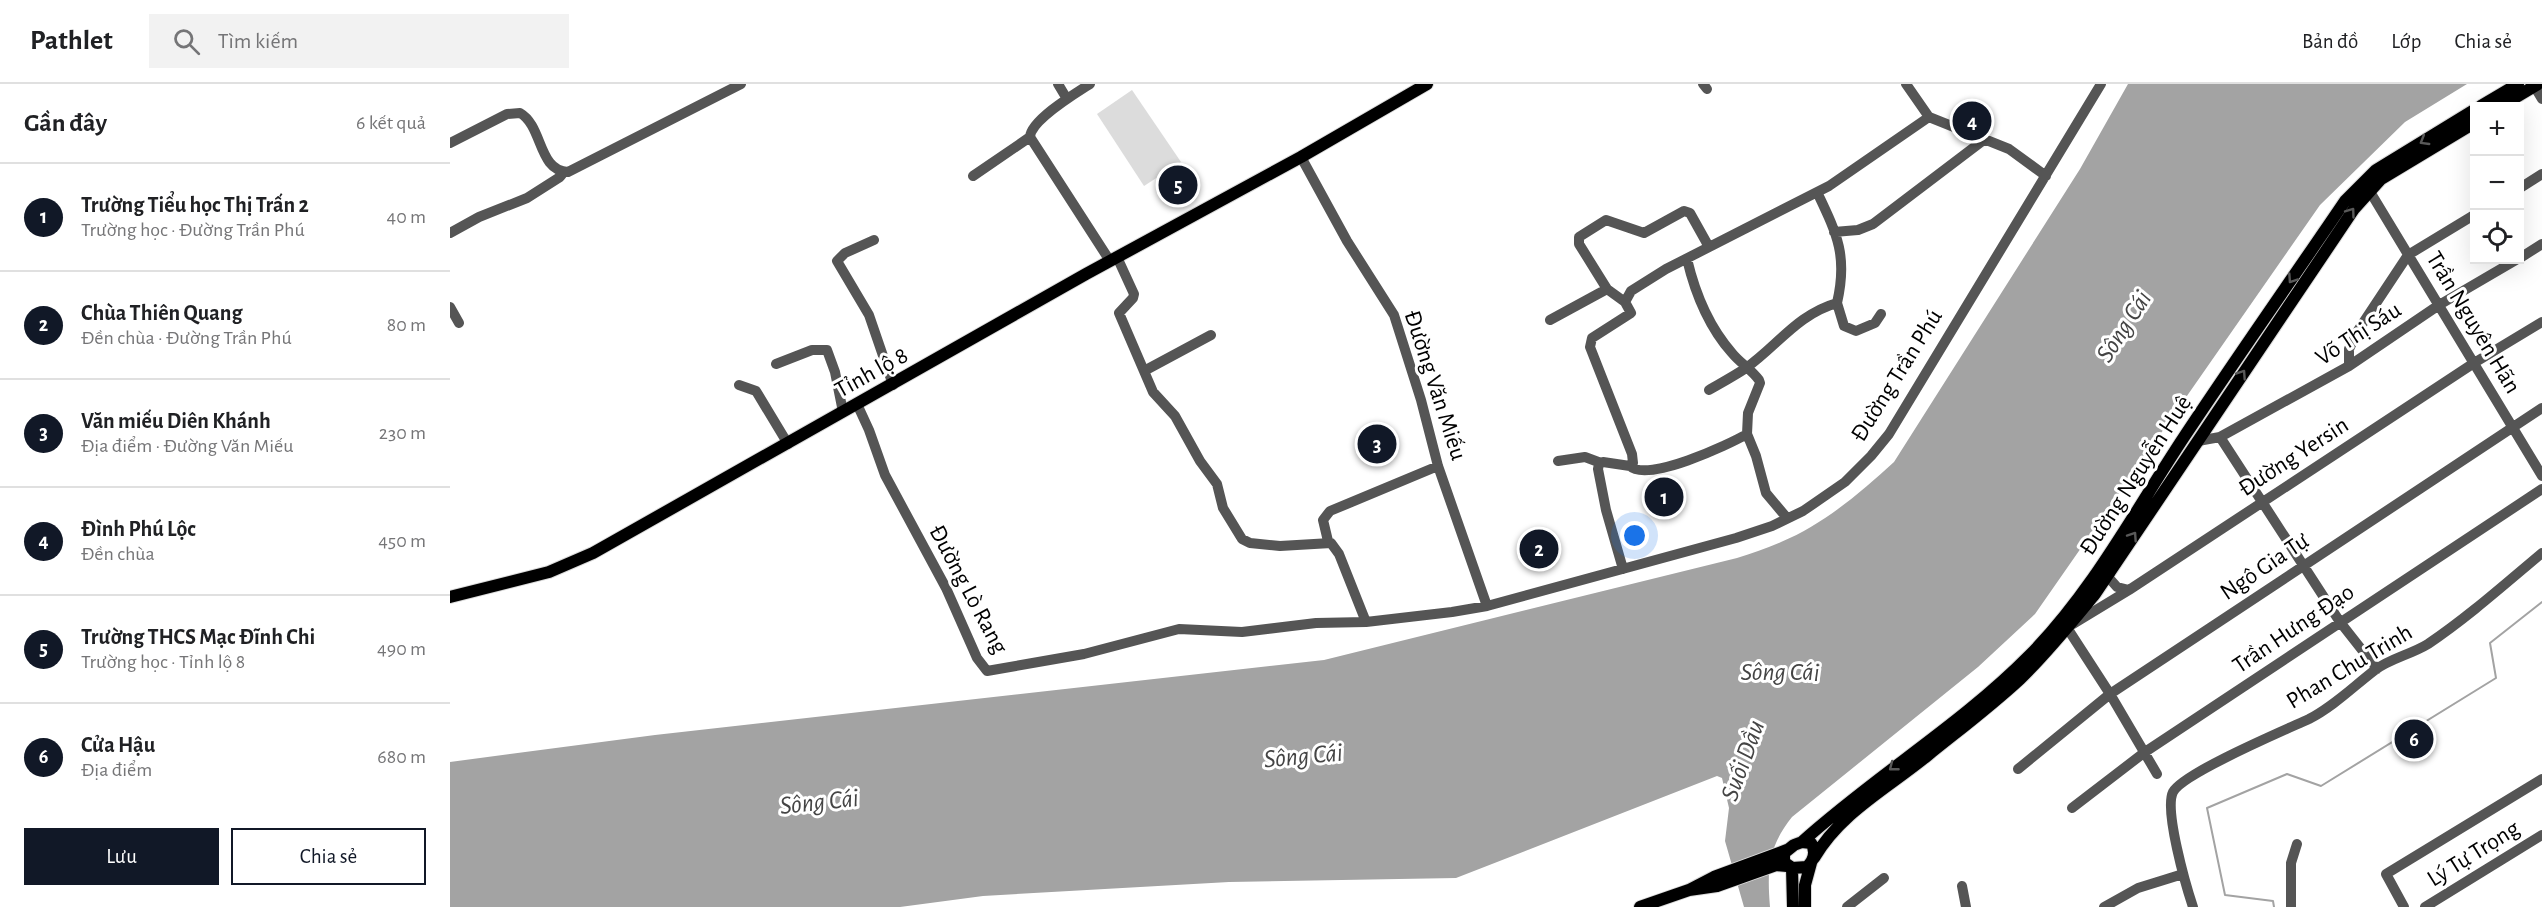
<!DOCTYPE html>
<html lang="vi">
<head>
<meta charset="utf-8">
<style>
	:root { --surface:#fff; --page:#f2f2f2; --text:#202124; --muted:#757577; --line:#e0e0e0; --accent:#111827 }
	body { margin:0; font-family:"Alegreya Sans",sans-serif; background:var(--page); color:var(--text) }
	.controls { position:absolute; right:18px; top:18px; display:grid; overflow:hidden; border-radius:0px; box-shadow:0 6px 24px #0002 }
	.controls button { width:54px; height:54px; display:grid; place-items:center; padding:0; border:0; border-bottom:2px solid var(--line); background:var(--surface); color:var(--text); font:30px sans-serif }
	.you { position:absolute; left:1185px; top:452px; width:21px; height:21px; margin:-15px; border:4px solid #fff; border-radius:50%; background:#1a73e8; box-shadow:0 0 0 9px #1a73e833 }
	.badge { display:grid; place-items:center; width:39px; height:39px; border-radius:50%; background:var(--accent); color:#fff; font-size:20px; font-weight:700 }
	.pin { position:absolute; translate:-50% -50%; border:3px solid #fff; box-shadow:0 2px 6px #0006 }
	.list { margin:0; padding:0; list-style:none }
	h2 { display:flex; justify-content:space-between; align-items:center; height:78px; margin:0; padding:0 24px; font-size:26px }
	h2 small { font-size:20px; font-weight:400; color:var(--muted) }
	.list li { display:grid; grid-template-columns:39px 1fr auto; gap:18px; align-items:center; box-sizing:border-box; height:108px; padding:0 24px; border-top:2px solid var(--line) }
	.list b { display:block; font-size:22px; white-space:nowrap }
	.list p { margin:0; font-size:20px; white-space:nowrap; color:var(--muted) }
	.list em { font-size:20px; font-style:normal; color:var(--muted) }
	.actions { display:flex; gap:12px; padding:18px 24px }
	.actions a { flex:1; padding:14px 0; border:2px solid var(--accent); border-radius:0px; text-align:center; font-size:21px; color:var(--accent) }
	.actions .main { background:var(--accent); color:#fff }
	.icon { flex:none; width:33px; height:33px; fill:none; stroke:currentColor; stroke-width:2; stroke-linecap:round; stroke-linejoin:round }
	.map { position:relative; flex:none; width:2092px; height:823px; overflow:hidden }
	header { display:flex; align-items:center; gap:36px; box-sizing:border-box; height:84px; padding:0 30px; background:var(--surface); border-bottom:2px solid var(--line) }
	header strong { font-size:28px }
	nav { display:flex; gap:33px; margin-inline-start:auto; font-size:21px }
	.search { width:420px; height:54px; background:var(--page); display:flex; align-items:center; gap:15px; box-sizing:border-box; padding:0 21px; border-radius:0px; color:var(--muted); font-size:22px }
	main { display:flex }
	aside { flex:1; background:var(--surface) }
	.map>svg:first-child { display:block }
</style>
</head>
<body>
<header>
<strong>Pathlet</strong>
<div class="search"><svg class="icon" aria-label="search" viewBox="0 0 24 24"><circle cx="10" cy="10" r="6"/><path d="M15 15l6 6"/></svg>Tìm kiếm</div>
<nav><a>Bản đồ</a><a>Lớp</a><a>Chia sẻ</a></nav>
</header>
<main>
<aside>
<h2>Gần đây<small>6 kết quả</small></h2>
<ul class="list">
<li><span class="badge">1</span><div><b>Trường Tiểu học Thị Trấn 2</b><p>Trường học · Đường Trần Phú</p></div><em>40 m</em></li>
<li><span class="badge">2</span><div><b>Chùa Thiên Quang</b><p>Đền chùa · Đường Trần Phú</p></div><em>80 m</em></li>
<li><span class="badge">3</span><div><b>Văn miếu Diên Khánh</b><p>Địa điểm · Đường Văn Miếu</p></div><em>230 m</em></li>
<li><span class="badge">4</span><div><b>Đình Phú Lộc</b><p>Đền chùa</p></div><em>450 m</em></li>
<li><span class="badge">5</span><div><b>Trường THCS Mạc Đĩnh Chi</b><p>Trường học · Tỉnh lộ 8</p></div><em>490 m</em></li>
<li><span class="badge">6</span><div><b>Cửa Hậu</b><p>Địa điểm</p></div><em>680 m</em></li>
</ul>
<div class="actions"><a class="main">Lưu</a><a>Chia sẻ</a></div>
</aside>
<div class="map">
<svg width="2092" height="823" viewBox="0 0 2092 823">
	<rect width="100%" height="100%" fill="#fff"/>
	<path fill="#dcdcdc" d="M 682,6 L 731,78 L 694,102 L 647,30 Z"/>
	<path fill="#a3a3a3" d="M 1678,0 L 2017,0 L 1955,38 L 1870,121 L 1585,530 L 1528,583 L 1342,733 C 1318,763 1317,786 1320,823 L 1294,823 L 1275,757 L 1279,724 L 1272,694 L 1267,692 L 1006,794 L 779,798 L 533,812 L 450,823 L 0,823 L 0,678 L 205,651 L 874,576 L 1287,474 C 1302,469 1317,464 1331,458 C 1374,440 1410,409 1444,378 L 1630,85 Z"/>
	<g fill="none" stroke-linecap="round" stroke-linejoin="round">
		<path stroke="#a3a3a3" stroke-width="2" d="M 1824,823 L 1823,817 L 1775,811 L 1757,724 L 1837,690 L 1871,702 L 2046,594 L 2040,559 L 2092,518"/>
		<g stroke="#dbdbdb" stroke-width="14">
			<path id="major" d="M 2031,22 L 2068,0
				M 2051,22 L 2088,0
				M 0,513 L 99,488 L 143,469 L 636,190 L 851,73 L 977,0
				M 1352,758 C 1425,692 1511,641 1580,571 C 1643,507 1685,427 1734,353 C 1787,273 1842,195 1895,117 L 1926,86 L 2024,26
				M 1352,758 L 1361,759 C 1367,768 1364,776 1357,783 L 1342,784 L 1334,778 L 1334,769 L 1344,761 Z
				M 1337,766 L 1264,793 L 1239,806 L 1267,802 L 1326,781 L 1337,782
				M 1364,774 C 1391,728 1438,704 1478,671 C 1509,646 1541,622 1570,595 C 1597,569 1621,539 1645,510 L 1904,125 L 1931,95 L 2024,39
				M 1342,784 L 1343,823
				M 1190,823 L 1239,806
				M 1355,823 L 1355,801 L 1361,779"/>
		</g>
		<path stroke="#555" stroke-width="10" d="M 608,0 L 617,15
			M 640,0 C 626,9 581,36 580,53 L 660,177
			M 1253,0 L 1257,5
			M 1456,0 L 1479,33 L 1559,65 L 1596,92
			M 2083,0 L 2092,15
			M 0,59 L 57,30 L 70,29 C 93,42 88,87 118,88 L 291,0
			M 851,73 L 897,157 L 944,231 L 971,316 L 988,382 L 1037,522
			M 523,92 L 580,53
			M 2070,104 L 2092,90
			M 1919,106 L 2092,392
			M 1384,148 L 1408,146 L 1423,140 L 1535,55
			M 0,149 L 29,133 L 77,114 L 110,93 L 114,88
			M 424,156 L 395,169 L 387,177 L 419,231 L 443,301
			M 667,173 L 684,210 L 683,214 L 669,229 L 703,308 L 725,332 L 750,377 L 767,400 L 773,424 L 792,455 L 800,459 L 830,462 L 881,459 L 889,470 L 916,538
			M 2070,174 L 2092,160
			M 1237,175 C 1245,209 1259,243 1282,269 C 1290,279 1301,285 1309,296 L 1310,299 L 1298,329 L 1297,350 L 1306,372 L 1316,409 L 1337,434
			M 1175,218 L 1181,207 L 1216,185 L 1379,102 L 1479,33
			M 1387,219 L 1394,242 L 1406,247 L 1425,239 L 1431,230
			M 0,223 L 9,239
			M 1100,236 L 1157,205
			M 326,280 L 362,266 L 377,266 L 385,288 L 393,328
			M 1899,282 L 1899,265 L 1907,248 L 1958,171 L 2024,131
			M 694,287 L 761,251
			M 289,301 L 306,307 L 338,360
			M 1259,306 C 1271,299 1284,292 1296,284 C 1327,262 1348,230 1387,219 C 1398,172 1387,150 1367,108
			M 407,320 L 419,346 L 435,391 L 496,504 L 527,574 L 537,587 L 634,570 L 729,545 L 792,548 L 866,539 L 916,538 L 1002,528 L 1037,522 L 1286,454 L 1322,442 L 1353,427 L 1395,398 L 1421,372 L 1439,350 L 1651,0
			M 1770,353 L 1890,538 L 1927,585
			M 1748,357 L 1770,353 L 1899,282 L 1989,221 L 2066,176
			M 1108,377 L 1135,373 L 1151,379
			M 1180,382 C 1197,399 1278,361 1297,350
			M 878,457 L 873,436 L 880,427 L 988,382
			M 1173,485 L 1156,426 L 1148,385 L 1149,380 L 1153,378 L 1180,382 L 1183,379 L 1182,370 L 1140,263 L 1142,254 L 1181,229 L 1175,218 L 1157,205 L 1129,160 L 1129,153 L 1156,136 L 1194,149 L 1234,127 L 1240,129 L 1259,163
			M 1660,487 L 1659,494 L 1667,503 L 1679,506
			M 1614,539 L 1660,610 L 1707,690
			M 1623,540 L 1679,506 L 2024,279 L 2092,238
			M 1568,685 L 1660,610 L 2092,324
			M 1622,724 L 1695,668 L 2092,405
			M 1512,802 L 1516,823
			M 1397,823 L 1434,794
			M 1654,823 L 1688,804 L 1733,790
			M 1743,823 C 1736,802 1714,726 1723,708 C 1733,689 1835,646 1859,635 C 1883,623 1904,602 1925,586 C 1939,575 1962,570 1978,560 C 2018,533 2055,500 2092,469
			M 1841,823 L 1841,779 L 1847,760
			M 1954,823 L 1936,790 L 2092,695
			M 1975,823 L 2092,751"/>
		<use href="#major" stroke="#000" stroke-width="12"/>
	</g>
	<defs><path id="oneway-chevron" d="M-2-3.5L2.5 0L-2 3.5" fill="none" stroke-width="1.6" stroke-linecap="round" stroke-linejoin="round" transform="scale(1.5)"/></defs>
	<g stroke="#595959">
		<use href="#oneway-chevron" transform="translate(1974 57) rotate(149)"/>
		<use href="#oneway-chevron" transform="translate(1901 128) rotate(-54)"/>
		<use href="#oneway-chevron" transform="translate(1842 195) rotate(124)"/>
		<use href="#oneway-chevron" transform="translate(1792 290) rotate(-56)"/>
		<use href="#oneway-chevron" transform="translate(1683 452) rotate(-56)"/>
		<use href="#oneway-chevron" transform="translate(1443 683) rotate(142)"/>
	</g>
	<g text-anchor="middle" stroke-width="6" stroke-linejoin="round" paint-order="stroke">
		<g font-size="24" fill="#000" stroke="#fff">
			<text transform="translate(2024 238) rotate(59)" y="8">Trần Nguyên Hãn</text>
			<text transform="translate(1908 249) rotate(-33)" y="8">Võ Thị Sáu</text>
			<text transform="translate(421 288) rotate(-29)" y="8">Tỉnh lộ 8</text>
			<text transform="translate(1446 291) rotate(-58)" y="8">Đường Trần Phú</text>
			<text transform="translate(986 301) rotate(72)" y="8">Đường Văn Miếu</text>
			<text transform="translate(1843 372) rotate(-33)" y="8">Đường Yersin</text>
			<text transform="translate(1685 391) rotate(-57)" y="8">Đường Nguyễn Huệ</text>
			<text transform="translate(1814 482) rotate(-34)" y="8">Ngô Gia Tự</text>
			<text transform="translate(519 505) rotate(62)" y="8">Đường Lò Rang</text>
			<text transform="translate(1843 544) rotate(-34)" y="8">Trần Hưng Đạo</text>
			<text transform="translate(1899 582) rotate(-31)" y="8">Phan Chu Trinh</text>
			<text transform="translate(2023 769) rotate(-32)" y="8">Lý Tự Trọng</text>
		</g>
		<g font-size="26" font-style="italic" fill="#444" stroke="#fff">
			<text transform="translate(1673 242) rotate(-57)" y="9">Sông Cái</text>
			<text x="1330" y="596">Sông Cái</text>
			<text transform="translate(853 671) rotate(-5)" y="9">Sông Cái</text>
			<text transform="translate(1292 676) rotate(-70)" y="9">Suối Dầu</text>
			<text transform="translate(369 717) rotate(-6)" y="9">Sông Cái</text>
		</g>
	</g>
</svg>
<div class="controls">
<button>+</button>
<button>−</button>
<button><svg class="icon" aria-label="locate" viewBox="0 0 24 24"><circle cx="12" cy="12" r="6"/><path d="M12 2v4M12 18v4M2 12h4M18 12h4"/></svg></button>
</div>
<div class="you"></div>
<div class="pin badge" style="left:1214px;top:413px">1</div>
<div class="pin badge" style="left:1089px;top:465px">2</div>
<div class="pin badge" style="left:927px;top:360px">3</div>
<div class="pin badge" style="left:1522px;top:37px">4</div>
<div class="pin badge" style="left:728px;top:101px">5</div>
<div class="pin badge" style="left:1964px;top:655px">6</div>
</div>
</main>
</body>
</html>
